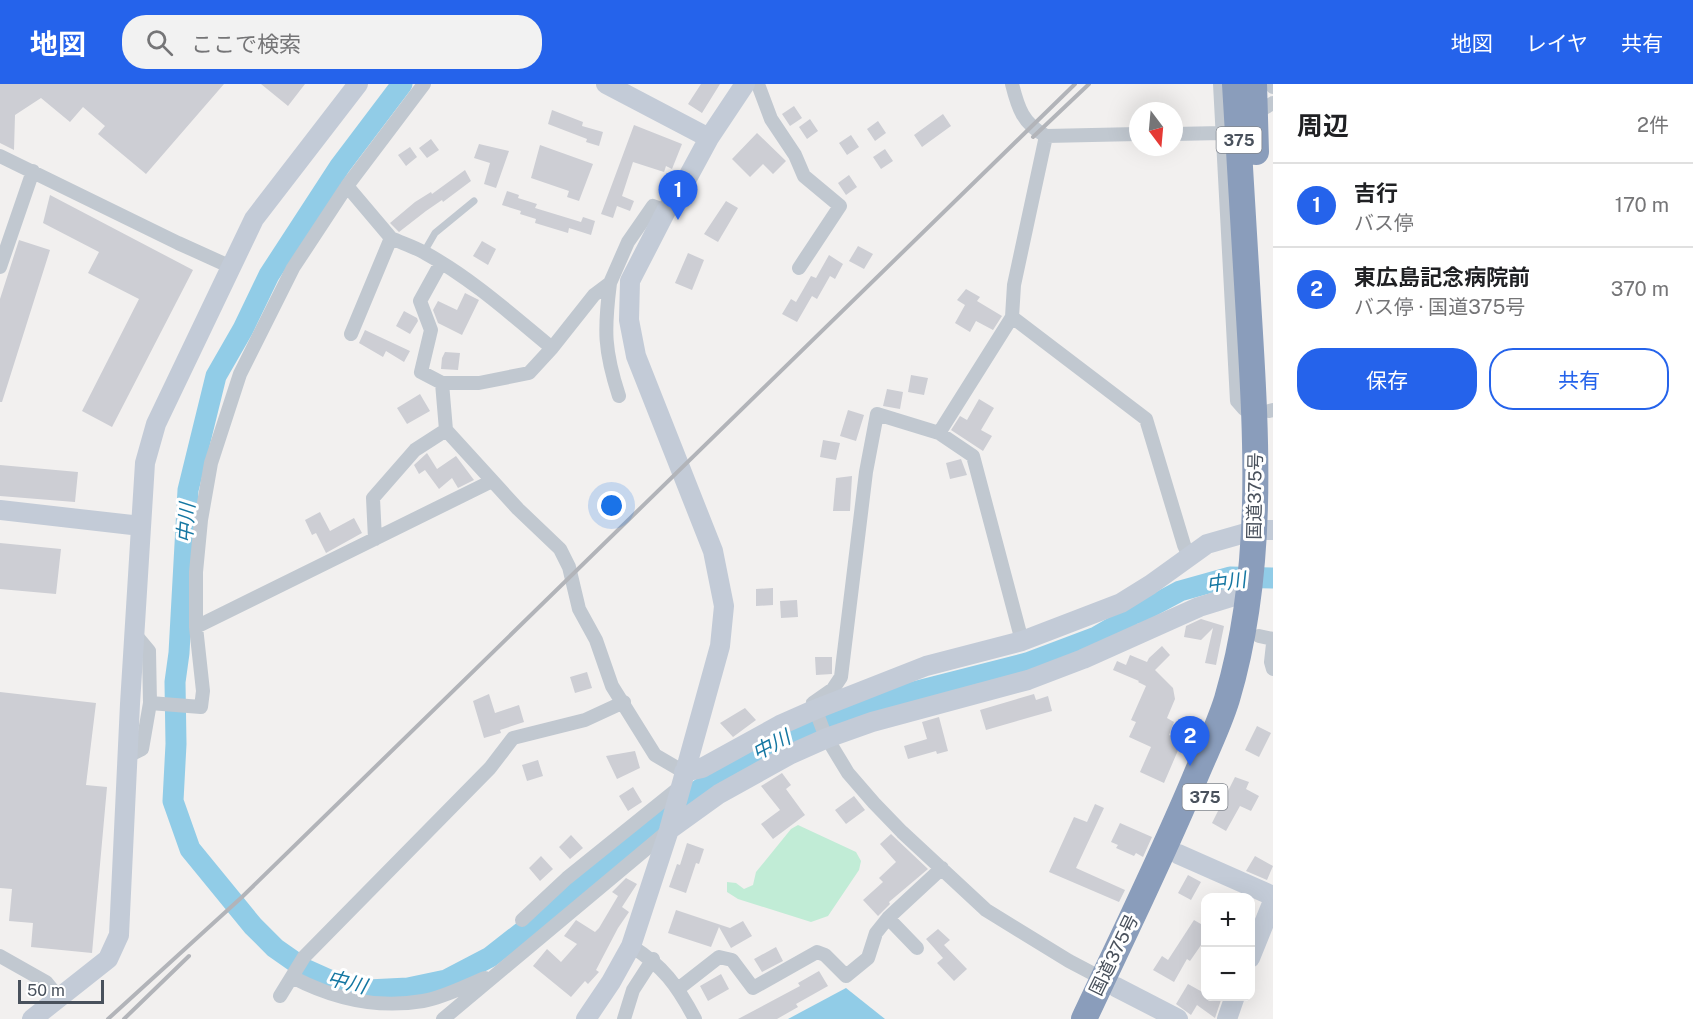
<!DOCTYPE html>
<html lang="ja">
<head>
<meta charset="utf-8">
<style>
	:root { --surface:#fff; --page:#f2f2f2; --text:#202124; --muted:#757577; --line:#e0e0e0; --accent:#2563eb }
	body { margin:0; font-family:"Public Sans","Noto Sans JP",sans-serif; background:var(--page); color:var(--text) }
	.controls { position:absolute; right:18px; bottom:18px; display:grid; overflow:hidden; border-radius:12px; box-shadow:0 6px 24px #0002 }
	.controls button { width:54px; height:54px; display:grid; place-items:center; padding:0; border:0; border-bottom:2px solid var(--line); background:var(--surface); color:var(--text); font:30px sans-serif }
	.compass { position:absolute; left:1129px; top:18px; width:54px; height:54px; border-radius:50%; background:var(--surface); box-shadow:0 6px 24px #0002; rotate:164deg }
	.scale { position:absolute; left:18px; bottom:15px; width:86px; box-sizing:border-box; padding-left:6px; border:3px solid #49515c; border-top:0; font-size:16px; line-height:21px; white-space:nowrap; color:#49515c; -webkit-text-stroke:4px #fff; paint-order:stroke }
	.you { position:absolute; left:612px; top:422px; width:21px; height:21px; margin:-15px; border:4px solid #fff; border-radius:50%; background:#1a73e8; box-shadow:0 0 0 9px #1a73e833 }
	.badge { display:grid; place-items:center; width:39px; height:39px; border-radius:50%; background:var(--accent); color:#fff; font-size:20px; font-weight:700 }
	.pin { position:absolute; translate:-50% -50px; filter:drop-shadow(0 2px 3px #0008) }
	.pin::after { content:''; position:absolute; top:32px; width:21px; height:18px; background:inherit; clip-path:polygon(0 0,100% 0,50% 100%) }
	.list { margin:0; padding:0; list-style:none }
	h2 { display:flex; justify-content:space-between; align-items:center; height:78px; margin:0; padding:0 24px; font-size:26px }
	h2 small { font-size:20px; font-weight:400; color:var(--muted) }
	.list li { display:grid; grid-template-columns:39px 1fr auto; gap:18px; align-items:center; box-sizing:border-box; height:84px; padding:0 24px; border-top:2px solid var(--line) }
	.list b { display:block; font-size:22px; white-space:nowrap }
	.list p { margin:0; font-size:20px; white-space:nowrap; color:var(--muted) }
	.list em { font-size:20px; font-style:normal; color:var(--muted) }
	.actions { display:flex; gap:12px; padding:18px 24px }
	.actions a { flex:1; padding:14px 0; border:2px solid var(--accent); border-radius:24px; text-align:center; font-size:21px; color:var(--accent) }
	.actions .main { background:var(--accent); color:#fff }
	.icon { flex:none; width:33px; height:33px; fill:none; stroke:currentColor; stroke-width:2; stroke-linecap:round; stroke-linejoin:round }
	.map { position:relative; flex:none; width:1273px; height:935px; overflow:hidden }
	header { display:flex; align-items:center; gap:36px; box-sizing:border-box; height:84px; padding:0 30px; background:var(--accent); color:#fff }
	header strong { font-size:28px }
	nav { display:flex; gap:33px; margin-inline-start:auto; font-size:21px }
	.search { width:420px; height:54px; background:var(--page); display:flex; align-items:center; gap:15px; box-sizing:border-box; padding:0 21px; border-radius:24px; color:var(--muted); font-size:22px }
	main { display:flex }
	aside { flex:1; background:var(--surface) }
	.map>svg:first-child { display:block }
</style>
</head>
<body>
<header>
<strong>地図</strong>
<div class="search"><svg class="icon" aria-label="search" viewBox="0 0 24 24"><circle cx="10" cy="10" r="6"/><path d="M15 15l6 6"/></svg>ここで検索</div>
<nav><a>地図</a><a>レイヤ</a><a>共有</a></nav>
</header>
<main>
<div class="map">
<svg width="1273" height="935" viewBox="0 0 1273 935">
	<rect width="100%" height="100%" fill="#f2f0ef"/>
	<path fill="#c1ecd6" d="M 798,741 L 856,768 L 861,777 L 859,786 L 828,832 L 811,838 L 738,815 L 727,808 L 727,798 L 736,799 L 744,805 L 753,801 L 756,788 L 791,745 Z"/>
	<path fill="#91cce7" d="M 846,904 L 885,935 L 788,935 Z"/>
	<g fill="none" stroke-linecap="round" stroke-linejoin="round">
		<path stroke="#91cce7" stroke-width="21" d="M 402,0 L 340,82 L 269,191 L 243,245 L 216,292 L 188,406 L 179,569 L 175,598 L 176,660 L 173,717 L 190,765 L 253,842 L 275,864 L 305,885 L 334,898 L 368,906 L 408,904 L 446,896 L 490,873 L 540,834 L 650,740 L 739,678 L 797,647 L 863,621 L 1027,579 L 1096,553 L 1127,535 L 1134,529 L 1139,529 L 1180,507 L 1230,493 L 1273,494"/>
	</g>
	<path fill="#cdced4" d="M 0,0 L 224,0 L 146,90 L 98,50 L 105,42 L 83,23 L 70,38 L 41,14 L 15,31 L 14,66 L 0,59 Z
		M 261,0 L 305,0 L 288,22 Z
		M 701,0 L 720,0 L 702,29 L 688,20 Z
		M 794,22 L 802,34 L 790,42 L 782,30 Z
		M 552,26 L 583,38 L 582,42 L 603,48 L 599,62 L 586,58 L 587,55 L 548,40 Z
		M 943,30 L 951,42 L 922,63 L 914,51 Z
		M 810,35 L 818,47 L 807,55 L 799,43 Z
		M 878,37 L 886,49 L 875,57 L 867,45 Z
		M 634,41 L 682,60 L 672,85 L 666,82 L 664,88 L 633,78 L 622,112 L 634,117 L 630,127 L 617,122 L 613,134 L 601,130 Z
		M 757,49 L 786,77 L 773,90 L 763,80 L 750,93 L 732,75 Z
		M 851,51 L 859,63 L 847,71 L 839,59 Z
		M 431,55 L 439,66 L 427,74 L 419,64 Z
		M 479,60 L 509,67 L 496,104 L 484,100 L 490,79 L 474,74 Z
		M 540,61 L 593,80 L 579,117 L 567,113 L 569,107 L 531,94 Z
		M 410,63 L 417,73 L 406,82 L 398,71 Z
		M 885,65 L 893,77 L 881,85 L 873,73 Z
		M 465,86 L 471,97 L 443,118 L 442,116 L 426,127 L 399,148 L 390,139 L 415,118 L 431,108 L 432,110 Z
		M 849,91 L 857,103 L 846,111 L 838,99 Z
		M 507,107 L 519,111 L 518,114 L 537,120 L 535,124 L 581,138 L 583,133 L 595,137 L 591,151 L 569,144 L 568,149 L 535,139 L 536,135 L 520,130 L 521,127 L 502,121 Z
		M 50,111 L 193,186 L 112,343 L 82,327 L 139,215 L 88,189 L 99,168 L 43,139 Z
		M 726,117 L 738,124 L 718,158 L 704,150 Z
		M 19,156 L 50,166 L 2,318 L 0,318 L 0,215 Z
		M 482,157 L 496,165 L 488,181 L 473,172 Z
		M 858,162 L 873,170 L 864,185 L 849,177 Z
		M 688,169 L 704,176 L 692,206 L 675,199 Z
		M 829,171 L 843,180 L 835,195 L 830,192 L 817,215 L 812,212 L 797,238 L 782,230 L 791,215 L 796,218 L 811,192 L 816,194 Z
		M 966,205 L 980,213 L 977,217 L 1002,232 L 993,246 L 976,237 L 970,248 L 955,239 L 965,221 L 957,216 Z
		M 465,209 L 479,216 L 462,251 L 438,239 L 433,226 L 438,217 L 457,226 Z
		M 404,227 L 417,234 L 418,237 L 410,250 L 396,242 Z
		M 365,246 L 410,267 L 404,278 L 386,267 L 383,273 L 359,259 Z
		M 445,268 L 460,269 L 458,286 L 441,285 L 442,274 Z
		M 911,291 L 928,294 L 924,311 L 908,308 Z
		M 887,305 L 903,308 L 900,325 L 883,322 Z
		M 420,310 L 430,327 L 407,340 L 397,324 Z
		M 979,315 L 994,324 L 981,346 L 992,352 L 983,367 L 951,346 L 960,332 L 967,336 Z
		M 848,326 L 864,331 L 856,357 L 840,352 Z
		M 823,356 L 840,359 L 836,376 L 820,373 Z
		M 427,369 L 437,385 L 456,372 L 474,396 L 458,404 L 452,394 L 439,405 L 425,386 L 419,390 L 414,381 Z
		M 961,375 L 967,391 L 950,395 L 946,379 Z
		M 0,381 L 78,388 L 75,418 L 0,412 Z
		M 852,392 L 850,427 L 833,427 L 836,394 Z
		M 320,428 L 330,447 L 354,434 L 362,449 L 326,469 L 316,449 L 312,451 L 305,436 Z
		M 0,459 L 61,465 L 56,510 L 0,505 Z
		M 773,504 L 773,521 L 756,522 L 756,505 Z
		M 797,516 L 798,533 L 781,534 L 780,517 Z
		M 1201,535 L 1224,542 L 1216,581 L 1205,579 L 1213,544 L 1201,556 L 1184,553 L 1186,542 Z
		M 1162,562 L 1170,571 L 1155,586 L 1173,604 L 1175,615 L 1167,634 L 1174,638 L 1169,651 L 1182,657 L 1164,699 L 1140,688 L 1151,663 L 1129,653 L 1136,638 L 1131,636 L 1146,602 L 1138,598 L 1139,597 L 1113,586 L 1117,577 L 1126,581 L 1130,571 L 1147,578 L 1149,574 Z
		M 815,573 L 832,573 L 832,590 L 816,591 Z
		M 587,588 L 592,604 L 575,609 L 570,593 Z
		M 0,608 L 96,619 L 86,701 L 107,703 L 92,869 L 31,863 L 33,839 L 9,837 L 12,805 L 0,804 Z
		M 489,610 L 495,629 L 519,621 L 524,638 L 500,646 L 501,649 L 484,654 L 473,617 Z
		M 1034,610 L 1036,616 L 1048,612 L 1052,627 L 986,646 L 980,626 Z
		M 745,624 L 756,636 L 733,653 L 720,639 Z
		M 939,633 L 948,667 L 937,670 L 936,667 L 908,675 L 904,662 L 927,655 L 922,638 Z
		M 1257,642 L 1271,649 L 1259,673 L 1245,666 Z
		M 635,667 L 640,684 L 617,695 L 606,672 Z
		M 538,676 L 543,692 L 527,697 L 522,681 Z
		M 782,689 L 791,701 L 786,705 L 805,731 L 773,755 L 761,740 L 780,726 L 761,702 Z
		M 1235,693 L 1249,698 L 1246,705 L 1259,712 L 1251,727 L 1240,722 L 1226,747 L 1212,739 Z
		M 633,703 L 642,718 L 628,727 L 619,712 Z
		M 854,712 L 865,726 L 846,740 L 835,726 Z
		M 1095,720 L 1104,724 L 1076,784 L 1125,806 L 1119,818 L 1049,788 L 1074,733 L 1087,738 Z
		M 1120,739 L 1152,753 L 1143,773 L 1136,769 L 1134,772 L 1116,764 L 1118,761 L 1111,758 Z
		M 891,750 L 928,785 L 889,818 L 890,820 L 878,832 L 863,816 L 883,798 L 879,794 L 896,778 L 880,760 Z
		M 571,751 L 583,764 L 570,775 L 559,763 Z
		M 687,759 L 704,765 L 699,780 L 696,779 L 686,809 L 669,803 L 677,780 L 680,781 Z
		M 541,772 L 553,785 L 540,797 L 529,784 Z
		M 1255,772 L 1273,782 L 1267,796 L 1246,787 Z
		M 1188,791 L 1201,798 L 1191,816 L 1178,809 Z
		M 626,794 L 637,800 L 622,823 L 629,828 L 618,844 L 596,886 L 599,888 L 588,900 L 585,897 L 571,913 L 533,882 L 547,865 L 561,878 L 577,860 L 564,852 L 576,836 L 595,848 L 599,844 L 618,812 L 612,808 Z
		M 676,826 L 730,844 L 743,837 L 752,852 L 731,864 L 719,843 L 711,863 L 668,849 Z
		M 1194,836 L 1206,843 L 1206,854 L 1190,877 L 1187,875 L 1174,898 L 1153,886 L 1162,872 L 1168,876 Z
		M 938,845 L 950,856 L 944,861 L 967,885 L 954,897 L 937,879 L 943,874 L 926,855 Z
		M 776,863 L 783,877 L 762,888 L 754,875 Z
		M 819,887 L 828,902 L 796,920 L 798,923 L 777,935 L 738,935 L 800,902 L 798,899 Z
		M 721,890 L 729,905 L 708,917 L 700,902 Z
		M 1188,900 L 1206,910 L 1206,912 L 1215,912 L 1221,916 L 1215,934 L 1197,921 L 1191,931 L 1176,920 Z"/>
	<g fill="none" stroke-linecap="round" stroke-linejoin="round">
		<path stroke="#c1c8d0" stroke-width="7" d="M 424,168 L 435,149 L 474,117"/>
		<path stroke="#c1c8d0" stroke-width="14" d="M 1012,0 C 1018,24 1023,40 1046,52 L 1138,50
			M 1220,0 L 1237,317 L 1244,325 L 1255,326
			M 1273,0 L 1273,3
			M 759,3 L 771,35 L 795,71 L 804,92 L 840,122 L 799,184
			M 1252,31 L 1273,19
			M 1174,50 L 1222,49 L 1228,45
			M 1046,52 L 1014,201 L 1012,233 L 939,349 L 877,330 L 866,388 L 841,593 L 833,605 L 813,619 L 825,651 L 848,689 L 874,719 L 902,748 L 986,826 L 1069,877 L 1107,897
			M 0,72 L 178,159 L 229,182
			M 347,102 L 391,154 L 351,250
			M 666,127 L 653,122 L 628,158 L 610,199 L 594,211 L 552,264 L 529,289 L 479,299 L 442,299 L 446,346 L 518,425 L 560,465 L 569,483 L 579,525 L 596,556 L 612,602 L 655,671 L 684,688
			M 391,154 C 402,159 415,163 425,169 C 471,194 512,231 552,264
			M 441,179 L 420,217 L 431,246 L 421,288 L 442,299
			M 0,183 L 33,87
			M 610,199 C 604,246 604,266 619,312
			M 1012,233 L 1146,335 L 1184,461 L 1189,472
			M 1269,327 L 1273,326
			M 939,349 L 973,372 L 1022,557
			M 375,455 L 373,414 L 415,366 L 446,346
			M 196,543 L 196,488 L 201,436 L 211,379 L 240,290 L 293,184 L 347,102 L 424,0
			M 1259,552 L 1273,555
			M 1273,560 L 1271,578 L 1273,585
			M 150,619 L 201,623 L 203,607 L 196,543 L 492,397
			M 128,672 L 142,665 L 150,619 L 149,567 L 134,549
			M 888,834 L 917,864
			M 522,836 L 567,794 L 680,703
			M 631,862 C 663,882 677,901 695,935
			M 0,872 L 46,898 L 59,914
			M 292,893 C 334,915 376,925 423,917 C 445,913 465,902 485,894
			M 678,905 L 719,873 L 732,876 L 753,904 L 817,868 L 825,871 L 846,892 L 868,874 L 876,849 L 888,834 L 942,784
			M 280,912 L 304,873 L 490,684 L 513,654 L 585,636 L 624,618
			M 443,935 L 669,746
			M 624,935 L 633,906 L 653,875"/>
		<path stroke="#c3cbd7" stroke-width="20" d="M 606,0 L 709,54
			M 0,426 L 141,442
			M 684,688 L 702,684 L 780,641 L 814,626 L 926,582 L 1022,557 L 1121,519 L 1150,501 L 1207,460 L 1256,446 L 1273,446
			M 669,746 L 719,710 L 791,670 L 827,654 L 872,638 L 1028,596 L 1083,575 L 1199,523 L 1241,510 L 1249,513
			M 1178,770 L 1273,812
			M 1250,874 L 1273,817
			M 1116,903 L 1178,935
			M 32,935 L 108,875 L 119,851 L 130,620 L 145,379 L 156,340 L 254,135 L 358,0
			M 586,935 L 611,898 L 631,862 L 669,746 L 720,562 L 724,522 L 713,467 L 636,272 L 629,236 L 630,197 L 666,127 L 683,102 L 709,54 L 745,0
			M 1227,935 L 1235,912"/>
		<path stroke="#8a9dbb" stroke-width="26" d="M 1254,0 L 1256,68
			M 1084,935 C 1121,856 1160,777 1194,696 C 1205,669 1218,644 1227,615 C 1264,490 1257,362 1249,233 C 1245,156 1240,78 1235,0"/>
		<path stroke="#b2b4b9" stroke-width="4" d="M 1033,53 L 1089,0
			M 108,935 L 242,813 L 1075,0
			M 124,935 L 189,872"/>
	</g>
	<g text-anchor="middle" stroke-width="6" stroke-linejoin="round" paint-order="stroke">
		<g fill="#fff" stroke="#80858d" stroke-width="1.5">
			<rect x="1216.5" y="43" width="45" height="26" rx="4.5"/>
			<rect x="1182.5" y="700" width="45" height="26" rx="4.5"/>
		</g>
		<g font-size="16" font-weight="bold" fill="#49515c">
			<text x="1239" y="62">375</text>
			<text x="1205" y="719">375</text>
		</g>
		<g font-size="18" fill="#49515c" stroke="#fff">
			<text transform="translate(1255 412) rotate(-89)" y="6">国道375号</text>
			<text transform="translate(1114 871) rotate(-64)" y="6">国道375号</text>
		</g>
		<g font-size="20" font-style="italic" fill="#1577a2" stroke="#fff">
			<text transform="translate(186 439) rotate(-86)" y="7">中川</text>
			<text transform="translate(1226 498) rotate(-8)" y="7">中川</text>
			<text transform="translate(771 661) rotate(-28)" y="7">中川</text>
			<text transform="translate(347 898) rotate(14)" y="7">中川</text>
		</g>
	</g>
</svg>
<div class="controls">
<button>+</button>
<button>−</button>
</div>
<svg class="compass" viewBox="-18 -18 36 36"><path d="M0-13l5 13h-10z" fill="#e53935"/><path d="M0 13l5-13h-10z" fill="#757577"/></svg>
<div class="scale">50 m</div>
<div class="you"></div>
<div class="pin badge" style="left:678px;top:136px">1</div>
<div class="pin badge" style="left:1190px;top:682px">2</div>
</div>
<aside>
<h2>周辺<small>2件</small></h2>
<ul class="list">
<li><span class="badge">1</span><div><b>吉行</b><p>バス停</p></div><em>170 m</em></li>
<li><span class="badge">2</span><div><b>東広島記念病院前</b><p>バス停 · 国道375号</p></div><em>370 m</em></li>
</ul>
<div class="actions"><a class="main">保存</a><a>共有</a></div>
</aside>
</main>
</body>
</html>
